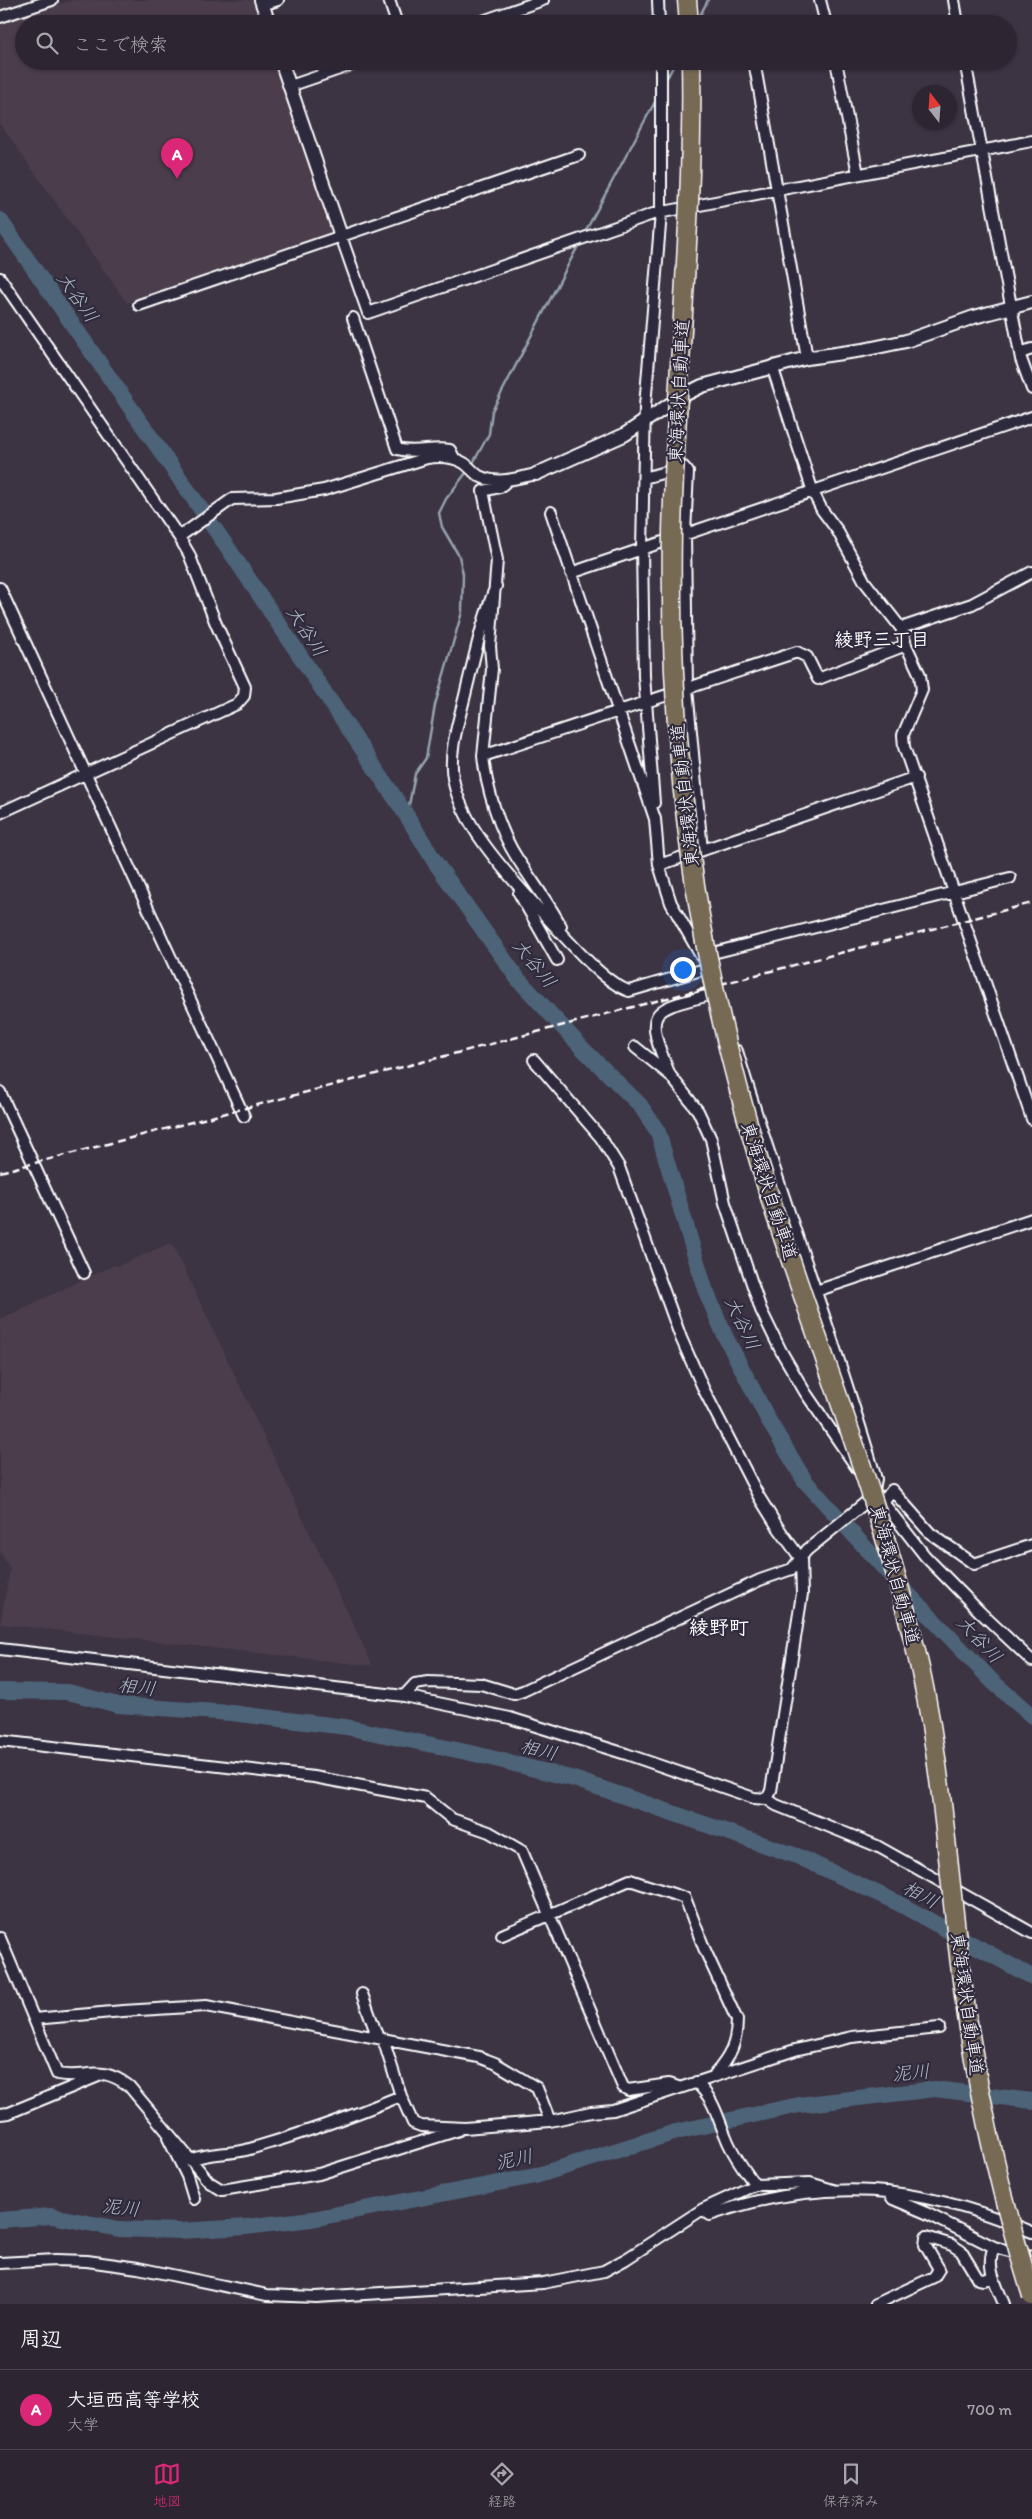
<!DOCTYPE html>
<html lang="ja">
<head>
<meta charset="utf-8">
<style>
	:root { --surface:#2d2632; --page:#39323e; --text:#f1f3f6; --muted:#a7a5ac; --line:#48434d; --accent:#db2777 }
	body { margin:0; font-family:Itim,"Klee One",sans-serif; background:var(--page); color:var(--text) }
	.compass { position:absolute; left:912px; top:85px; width:45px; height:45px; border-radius:50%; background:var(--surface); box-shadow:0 1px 4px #0004; rotate:343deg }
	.you { position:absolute; left:682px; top:969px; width:18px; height:18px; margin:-12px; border:4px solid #fff; border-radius:50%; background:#1a73e8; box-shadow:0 0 0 8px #1a73e833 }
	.badge { display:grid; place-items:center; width:32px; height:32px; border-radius:50%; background:var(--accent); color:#fff; font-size:16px; font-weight:700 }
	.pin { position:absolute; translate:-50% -41px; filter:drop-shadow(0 1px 2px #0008) }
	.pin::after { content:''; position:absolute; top:26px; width:18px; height:15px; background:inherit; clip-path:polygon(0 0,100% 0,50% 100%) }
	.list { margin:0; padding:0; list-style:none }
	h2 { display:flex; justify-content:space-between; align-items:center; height:65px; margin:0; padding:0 20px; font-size:21px }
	h2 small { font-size:16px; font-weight:400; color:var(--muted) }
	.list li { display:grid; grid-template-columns:32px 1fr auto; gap:15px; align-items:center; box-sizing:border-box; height:80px; padding:0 20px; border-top:1px solid var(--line) }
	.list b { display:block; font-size:19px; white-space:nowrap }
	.list p { margin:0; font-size:16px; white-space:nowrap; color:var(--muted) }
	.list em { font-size:16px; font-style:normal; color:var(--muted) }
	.icon { flex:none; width:28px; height:28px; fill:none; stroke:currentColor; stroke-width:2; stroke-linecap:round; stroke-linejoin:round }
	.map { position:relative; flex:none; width:1032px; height:2304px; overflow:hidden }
	.search { position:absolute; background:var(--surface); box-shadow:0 1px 4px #0004; left:15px; right:15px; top:15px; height:55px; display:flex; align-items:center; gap:12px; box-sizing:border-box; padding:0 18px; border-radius:28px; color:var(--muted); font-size:19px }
	.sheet { height:145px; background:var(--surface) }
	nav { display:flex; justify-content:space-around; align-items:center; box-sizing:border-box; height:70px; border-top:1px solid var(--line); background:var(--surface); font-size:14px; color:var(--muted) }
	nav a { display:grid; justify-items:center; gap:2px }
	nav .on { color:var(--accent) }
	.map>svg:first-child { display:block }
</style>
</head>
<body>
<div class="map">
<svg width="1032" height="2304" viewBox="0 0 1032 2304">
	<rect width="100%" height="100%" fill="#3c3343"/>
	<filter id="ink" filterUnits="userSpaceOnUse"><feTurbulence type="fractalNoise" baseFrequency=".02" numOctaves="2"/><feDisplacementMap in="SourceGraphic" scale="10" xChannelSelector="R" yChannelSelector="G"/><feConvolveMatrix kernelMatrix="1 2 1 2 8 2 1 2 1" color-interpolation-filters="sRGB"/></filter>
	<g filter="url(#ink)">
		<path fill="#4b3e4b" d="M 72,0 L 253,0 L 261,24 L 24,24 L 24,61 L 274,61 L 334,234 L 127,303 L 0,124 L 0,25 Z
			M 168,1244 L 173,1245 L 373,1666 L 0,1624 L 10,1569 L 0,1552 L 0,1319 L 114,1265 L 118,1266 Z"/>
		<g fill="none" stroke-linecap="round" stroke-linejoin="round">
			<path stroke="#94a2ae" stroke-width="2.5" d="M 696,23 L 708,0
				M 665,82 L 676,61
				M 584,234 L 657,98
				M 472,465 L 489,434 L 492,411 L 579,244
				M 407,816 L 415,774 L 426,758 L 435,705 L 462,612 L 463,574 L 459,556 L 442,527 L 439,513 L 446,499 L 469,469"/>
			<path stroke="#4d6478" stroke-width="16" d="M 0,220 L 230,551 L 407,816 L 435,862 L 518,979 L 584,1050 L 640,1105 L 658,1132 L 705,1289 L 725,1336 L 770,1423 L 805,1481 L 891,1576 L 993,1682 L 1032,1716
				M 0,1691 L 68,1692 L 118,1705 L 231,1713 L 346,1727 L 471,1753 L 574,1779 L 797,1856 L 898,1903 L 1032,1977
				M 0,2220 L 52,2216 L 119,2229 L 180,2231 L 246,2227 L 312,2219 L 535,2176 L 676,2132 L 799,2105 L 935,2089 L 1032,2101"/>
			<g stroke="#fff" stroke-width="14">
				<path id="minor" d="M 389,0 L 397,24
					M 658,0 L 659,24
					M 820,0 L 826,24
					M 954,0 L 958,24
					M 262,5 L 278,0
					M 0,17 L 52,0
					M 474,24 L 543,0
					M 754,61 L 807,358
					M 836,61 L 858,174
					M 965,61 L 1021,359 L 1032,389
					M 290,86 L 363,61
					M 341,236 L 368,313 L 653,214 L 1032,141
					M 0,278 L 179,537 L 189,554 L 216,624 L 245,687 L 244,696 L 237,704 L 0,813
					M 139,305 L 579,155
					M 353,318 L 397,449 C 416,454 431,447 450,450 L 454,458
					M 1020,353 L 1032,349
					M 772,366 L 813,492 L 822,510 L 837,530 L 865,582 L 901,628 L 906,645 L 920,675 L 922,690 L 903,735 L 904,747 L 1032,1119
					M 644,478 L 684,467 L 688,472 L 685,533 L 687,689 L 702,850
					M 508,480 L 500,487 L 483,491 L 497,560 L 490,646 L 492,669 L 483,756 C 486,787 500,832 517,858 C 532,881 548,902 561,926
					M 551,512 L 655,819 L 659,865 L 671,903 L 701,956 L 1010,878
					M 179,537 L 232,499 L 276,498 L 324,490 L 427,458 C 440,456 452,456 464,463 C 470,467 474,473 479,476 C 497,485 518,478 536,474
					M 571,573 L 1032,417
					M 496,586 C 482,620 475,655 466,691 C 460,718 448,750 453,778 C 461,828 514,881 547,918 C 567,939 603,982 629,991 L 705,969
					M 0,588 L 244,1116
					M 901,628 L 972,604 L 1032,572
					M 483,756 L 797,652 L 807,657 L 818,679 L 906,645
					M 654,803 L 644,676 L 642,548 L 645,406 L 661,213 L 661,61
					M 659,865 L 916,777
					M 519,893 L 557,960
					M 635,1047 L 670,1075 L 698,1111 L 711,1139 L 725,1203 L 761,1310 L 781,1351 L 805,1392 L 859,1471
					M 737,1051 C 780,1195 834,1335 876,1479 L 874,1490
					M 534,1060 L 601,1138 L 619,1167 L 681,1338 L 704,1390 L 759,1497 L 777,1526 L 801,1559 L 802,1594 L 771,1791 L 767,1799
					M 670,1075 C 642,1008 650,1010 714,994 L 713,990
					M 0,1092 L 84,1273
					M 810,1293 L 1032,1219
					M 875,1492 L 925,1556 L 980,1612 L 1032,1661
					M 883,1502 L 892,1490 L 930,1533 L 974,1564 L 1032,1545
					M 0,1649 L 404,1696 L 510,1718 L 626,1754 L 754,1798 L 767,1799 L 776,1805 L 877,1846 L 1032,1933
					M 404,1696 L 415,1684 L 428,1682 L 481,1684 L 514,1694 L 523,1691 L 760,1580 L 792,1569 L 807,1550 L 876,1494
					M 0,1741 L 314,1777 L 426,1798 L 452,1819 L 489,1832 L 522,1851 L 623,2087 L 628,2090 L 669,2084 L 678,2087
					M 502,1935 L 630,1880 L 685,1898 L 704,1948 L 737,2020 C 737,2043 730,2057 715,2074
					M 0,1938 L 57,2074 C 88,2080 98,2063 129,2086 L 209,2182 L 222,2190 L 319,2174 L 459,2130
					M 362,1994 L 378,2038
					M 34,2019 L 123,2011 L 206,2006 L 479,2057 L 495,2063 L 537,2088 L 550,2121
					M 383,2039 L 401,2096 L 413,2123 L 421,2126 L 465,2128 L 550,2121 L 591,2112 L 613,2110 L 795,2050 L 852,2037 L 939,2028
					M 696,2082 C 715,2101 716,2114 726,2137 C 732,2154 745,2170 755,2185
					M 0,2114 L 9,2113 L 101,2075
					M 168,2138 L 187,2176 L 194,2199
					M 190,2160 C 209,2152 226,2155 246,2150 C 299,2135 350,2117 401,2096
					M 888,2192 L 893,2199 L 926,2213 L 994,2247 L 1032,2257
					M 703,2209 L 710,2215 C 826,2175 921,2185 1032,2232
					M 994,2247 C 985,2267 997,2286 1004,2304
					M 0,2263 L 56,2260 L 87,2261 L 138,2268 L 267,2295 L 316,2297 L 543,2283 L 604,2271 L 626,2259 L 703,2209 L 755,2185 L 810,2183 L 833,2190
					M 876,2304 L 934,2277 L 939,2269 L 925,2245 L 926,2237 L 952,2245 L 961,2251 L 978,2279 L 984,2280 L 993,2277"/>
			</g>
			<g stroke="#fff" stroke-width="16">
				<path id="tertiary" d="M 261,0 L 269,24
					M 281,61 L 341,236
					M 536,474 L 624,435 L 684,395 L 702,386 L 807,358 L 863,350 L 906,341 L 974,317 L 1032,302"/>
			</g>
			<g stroke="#fff" stroke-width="21">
				<path id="motorway" d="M 687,0 L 689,24"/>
			</g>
			<use href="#minor" stroke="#2f2a3d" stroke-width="10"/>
			<use href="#tertiary" stroke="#2f2a3d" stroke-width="12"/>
			<use href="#motorway" stroke="#776a54" stroke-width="18"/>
			<path stroke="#fff" stroke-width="2.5" stroke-dasharray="8 4" stroke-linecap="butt" d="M 0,1172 L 1032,903"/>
			<g stroke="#fff" stroke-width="21" stroke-linecap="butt">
				<path id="motorway-bridge" d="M 691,61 C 694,218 676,374 672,531 C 670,649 677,768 695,885 C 712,994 740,1102 773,1207 C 824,1364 886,1515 922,1677 C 944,1781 949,1889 964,1995 C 978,2098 1001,2197 1032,2296"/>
			</g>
			<use href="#motorway-bridge" stroke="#776a54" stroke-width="18"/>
		</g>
	</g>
	<g text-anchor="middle" stroke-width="4.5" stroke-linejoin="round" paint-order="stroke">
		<g font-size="18" fill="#fff" stroke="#2f2a3d">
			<text transform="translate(679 391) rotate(-87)" y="6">東海環状自動車道</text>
			<text transform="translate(685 795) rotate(-96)" y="6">東海環状自動車道</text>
			<text transform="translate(769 1191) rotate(72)" y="6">東海環状自動車道</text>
			<text transform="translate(895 1575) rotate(75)" y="6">東海環状自動車道</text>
			<text transform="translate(967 2004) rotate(82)" y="6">東海環状自動車道</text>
		</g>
		<g font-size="19" font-style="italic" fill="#afb9c2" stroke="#2f2a3d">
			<text transform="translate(78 297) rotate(55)" y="7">大谷川</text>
			<text transform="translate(307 631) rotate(57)" y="7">大谷川</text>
			<text transform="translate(535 963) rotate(51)" y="7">大谷川</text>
			<text transform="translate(743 1323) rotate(65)" y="7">大谷川</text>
			<text transform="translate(980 1639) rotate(47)" y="7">大谷川</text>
			<text transform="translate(137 1686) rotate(7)" y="7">相川</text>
			<text transform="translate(539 1749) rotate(14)" y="7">相川</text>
			<text transform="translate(921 1894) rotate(28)" y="7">相川</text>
			<text transform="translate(911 2072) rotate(-5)" y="7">泥川</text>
			<text transform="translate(514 2159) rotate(-12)" y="7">泥川</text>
			<text transform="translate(121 2207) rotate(6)" y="7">泥川</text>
		</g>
		<g font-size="19" font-weight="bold" fill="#fff" stroke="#2f2a3d">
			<text x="882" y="646">綾野三丁目</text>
		</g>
		<g font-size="20" font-weight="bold" fill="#fff" stroke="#2f2a3d">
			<text x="719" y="1634">綾野町</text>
		</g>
	</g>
</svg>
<svg class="compass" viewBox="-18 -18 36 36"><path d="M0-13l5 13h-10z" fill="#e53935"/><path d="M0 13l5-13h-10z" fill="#a7a5ac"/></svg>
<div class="you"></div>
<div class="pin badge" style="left:177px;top:179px">A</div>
<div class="search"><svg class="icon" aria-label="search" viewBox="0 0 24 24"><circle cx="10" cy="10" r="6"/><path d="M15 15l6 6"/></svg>ここで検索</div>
</div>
<section class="sheet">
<h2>周辺<small></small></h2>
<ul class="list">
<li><span class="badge">A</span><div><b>大垣西高等学校</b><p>大学</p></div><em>700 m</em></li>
</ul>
</section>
<nav>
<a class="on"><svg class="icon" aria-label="map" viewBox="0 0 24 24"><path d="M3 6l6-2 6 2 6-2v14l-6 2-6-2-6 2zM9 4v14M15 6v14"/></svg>地図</a>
<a><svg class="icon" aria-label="directions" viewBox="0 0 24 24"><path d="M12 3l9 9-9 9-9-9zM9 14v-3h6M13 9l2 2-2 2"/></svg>経路</a>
<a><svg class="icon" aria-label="saved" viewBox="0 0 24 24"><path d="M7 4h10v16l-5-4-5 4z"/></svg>保存済み</a>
</nav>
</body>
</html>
